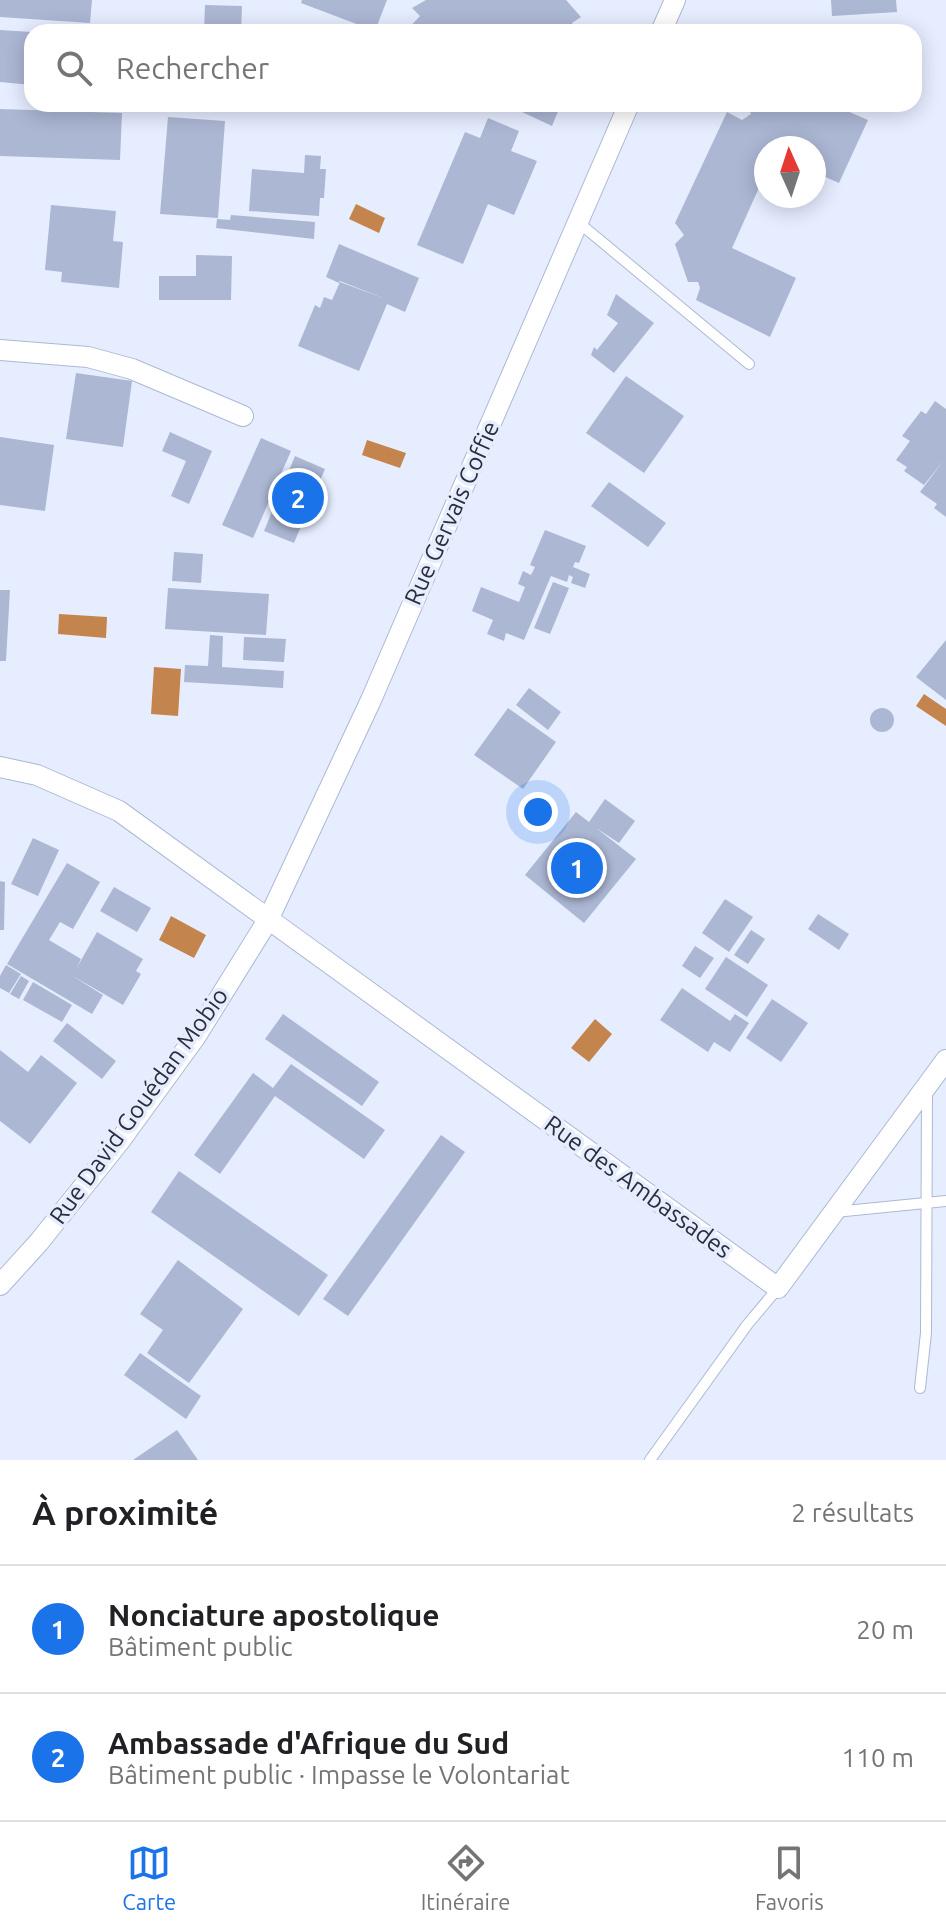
<!DOCTYPE html>
<html lang="fr">
<head>
<meta charset="utf-8">
<style>
	:root { --surface:#fff; --page:#f6f6f6; --text:#202124; --muted:#757577; --line:#e0e0e0; --accent:#1a73e8 }
	body { margin:0; font-family:Ubuntu,sans-serif; background:var(--page); color:var(--text) }
	.compass { position:absolute; left:754px; top:136px; width:72px; height:72px; border-radius:50%; background:var(--surface); box-shadow:0 4px 20px #0003; rotate:357deg }
	.you { position:absolute; left:538px; top:812px; width:28px; height:28px; margin:-20px; border:6px solid #fff; border-radius:50%; background:#1a73e8; box-shadow:0 0 0 12px #1a73e833 }
	.badge { display:grid; place-items:center; width:52px; height:52px; border-radius:50%; background:var(--accent); color:#fff; font-size:26px; font-weight:700 }
	.pin { position:absolute; translate:-50% -50%; border:4px solid #fff; box-shadow:0 2px 8px #0006 }
	.list { margin:0; padding:0; list-style:none }
	h2 { display:flex; justify-content:space-between; align-items:center; height:104px; margin:0; padding:0 32px; font-size:34px }
	h2 small { font-size:26px; font-weight:400; color:var(--muted) }
	.list li { display:grid; grid-template-columns:52px 1fr auto; gap:24px; align-items:center; box-sizing:border-box; height:128px; padding:0 32px; border-top:2px solid var(--line) }
	.list b { display:block; font-size:30px; white-space:nowrap }
	.list p { margin:0; font-size:26px; white-space:nowrap; color:var(--muted) }
	.list em { font-size:26px; font-style:normal; color:var(--muted) }
	.icon { flex:none; width:44px; height:44px; fill:none; stroke:currentColor; stroke-width:2; stroke-linecap:round; stroke-linejoin:round }
	.map { position:relative; flex:none; width:946px; height:1460px; overflow:hidden }
	.search { position:absolute; background:var(--surface); box-shadow:0 4px 20px #0003; left:24px; right:24px; top:24px; height:88px; display:flex; align-items:center; gap:20px; box-sizing:border-box; padding:0 28px; border-radius:24px; color:var(--muted); font-size:30px }
	.sheet { height:360px; background:var(--surface) }
	nav { display:flex; justify-content:space-around; align-items:center; box-sizing:border-box; height:112px; border-top:2px solid var(--line); background:var(--surface); font-size:22px; color:var(--muted) }
	nav a { display:grid; justify-items:center; gap:4px }
	nav .on { color:var(--accent) }
	.map>svg:first-child { display:block }
</style>
</head>
<body>
<div class="map">
<svg width="946" height="1460" viewBox="0 0 946 1460">
	<rect width="100%" height="100%" fill="#e6edff"/>
	<path fill="#c4844d" d="M 356,204 L 385,218 L 379,233 L 349,219 Z
		M 367,440 L 406,453 L 400,468 L 362,455 Z
		M 59,614 L 107,617 L 106,638 L 58,634 Z
		M 154,667 L 181,669 L 178,716 L 151,714 Z
		M 924,694 L 946,709 L 946,726 L 916,706 Z
		M 171,916 L 206,935 L 194,958 L 159,940 Z
		M 595,1019 L 612,1034 L 589,1062 L 571,1048 Z"/>
	<path fill="#acb7d4" d="M 0,0 L 92,0 L 90,23 L 0,17 Z
		M 302,0 L 387,0 L 375,31 L 301,3 Z
		M 426,0 L 566,0 L 581,17 L 572,23 L 576,32 L 405,32 L 420,16 L 412,8 Z
		M 831,0 L 896,0 L 897,12 L 832,16 Z
		M 205,5 L 242,6 L 241,32 L 204,32 Z
		M 55,28 L 78,30 L 78,32 L 55,32 Z
		M 0,30 L 32,32 L 32,85 L 0,82 Z
		M 505,104 L 561,104 L 552,126 Z
		M 747,104 L 831,104 L 868,120 L 839,183 L 814,172 L 814,148 L 766,148 L 766,172 L 732,248 L 796,278 L 770,337 L 696,300 L 700,288 L 698,282 L 688,282 L 675,244 L 684,235 L 675,223 L 727,112 L 742,120 L 751,114 Z
		M 0,109 L 122,113 L 120,160 L 0,156 Z
		M 168,117 L 225,121 L 218,218 L 160,214 Z
		M 488,118 L 519,131 L 511,151 L 537,161 L 514,215 L 488,204 L 463,264 L 417,245 L 465,132 L 480,138 Z
		M 305,155 L 321,156 L 320,169 L 326,169 L 324,198 L 320,198 L 319,216 L 249,211 L 252,169 L 304,173 Z
		M 51,205 L 116,211 L 113,241 L 123,242 L 119,288 L 61,282 L 62,272 L 45,270 Z
		M 231,215 L 315,222 L 314,239 L 216,228 L 217,219 L 230,220 Z
		M 339,244 L 419,278 L 405,312 L 387,304 L 359,371 L 298,346 L 315,305 L 320,308 L 324,297 L 332,300 L 340,282 L 388,300 L 340,281 L 339,283 L 326,277 Z
		M 196,255 L 232,256 L 231,300 L 159,300 L 159,276 L 196,276 Z
		M 616,294 L 654,323 L 614,373 L 591,355 L 594,347 L 597,350 L 618,323 L 607,315 Z
		M 76,373 L 132,381 L 123,447 L 66,439 Z
		M 626,376 L 684,416 L 644,473 L 586,433 Z
		M 935,401 L 946,409 L 946,517 L 934,508 L 937,504 L 920,492 L 944,460 L 924,485 L 904,471 L 907,467 L 896,460 L 910,441 L 902,436 L 921,411 L 926,414 Z
		M 170,432 L 212,451 L 189,504 L 171,496 L 186,461 L 162,451 Z
		M 0,437 L 54,445 L 45,511 L 0,505 Z
		M 261,438 L 291,451 L 253,538 L 222,525 Z
		M 295,456 L 325,469 L 294,543 L 264,531 Z
		M 609,482 L 666,523 L 648,547 L 591,506 Z
		M 545,530 L 586,546 L 579,563 L 575,562 L 573,567 L 590,574 L 585,588 L 571,583 L 573,577 L 569,575 L 567,582 L 551,576 L 524,640 L 506,633 L 504,641 L 487,634 L 493,620 L 472,611 L 481,587 L 519,602 L 525,587 L 518,584 L 523,571 L 531,575 L 535,567 L 530,565 Z
		M 174,552 L 203,554 L 201,583 L 172,581 Z
		M 553,582 L 569,588 L 550,634 L 534,628 Z
		M 168,588 L 269,594 L 266,635 L 165,629 Z
		M 0,590 L 10,590 L 6,661 L 0,661 Z
		M 210,635 L 223,636 L 222,667 L 284,671 L 283,688 L 184,682 L 185,665 L 208,666 Z
		M 244,637 L 286,639 L 284,662 L 243,660 Z
		M 946,640 L 946,700 L 916,677 Z
		M 529,688 L 561,712 L 548,730 L 516,705 Z
		M870 720a12 12 0 1 1 24 0a12 12 0 1 1-24 0Z
		M 508,708 L 556,742 L 523,789 L 474,755 Z
		M 605,799 L 635,821 L 619,843 L 596,828 L 636,859 L 584,923 L 525,875 L 576,812 L 589,822 Z
		M 33,838 L 59,850 L 38,896 L 11,884 Z
		M 67,863 L 100,882 L 73,929 L 60,922 L 49,940 L 81,959 L 75,971 L 97,932 L 143,959 L 136,971 L 141,974 L 123,1005 L 71,975 L 103,995 L 92,1014 L 7,964 Z
		M 0,881 L 5,882 L 4,930 L 0,930 Z
		M 114,887 L 151,908 L 137,932 L 100,911 Z
		M 725,899 L 753,917 L 729,952 L 702,933 Z
		M 818,914 L 849,934 L 839,950 L 808,929 Z
		M 751,930 L 765,939 L 748,964 L 734,955 Z
		M 695,946 L 714,958 L 700,978 L 682,966 Z
		M 726,957 L 768,985 L 747,1017 L 705,989 Z
		M 6,965 L 21,974 L 9,993 L 0,988 L 0,976 Z
		M 21,976 L 29,981 L 19,999 L 10,994 Z
		M 33,982 L 72,1005 L 62,1022 L 23,1000 Z
		M 682,988 L 730,1021 L 735,1014 L 749,1023 L 730,1052 L 714,1042 L 708,1052 L 660,1020 Z
		M 772,999 L 808,1023 L 781,1062 L 746,1038 Z
		M 283,1014 L 379,1082 L 362,1106 L 265,1039 Z
		M 67,1023 L 116,1061 L 102,1079 L 53,1041 Z
		M 0,1050 L 28,1072 L 41,1055 L 77,1083 L 30,1144 L 0,1121 Z
		M 291,1064 L 385,1130 L 364,1159 L 275,1096 L 220,1174 L 194,1155 L 253,1073 L 273,1088 Z
		M 441,1135 L 465,1152 L 348,1316 L 323,1299 Z
		M 179,1171 L 328,1275 L 299,1316 L 151,1212 Z
		M 178,1260 L 243,1309 L 189,1383 L 147,1353 L 163,1330 L 140,1314 Z
		M 140,1353 L 201,1396 L 186,1419 L 124,1375 Z
		M 177,1430 L 198,1460 L 133,1460 Z"/>
	<g fill="none" stroke-linecap="round" stroke-linejoin="round">
		<g stroke="#adb8d5" stroke-width="12">
			<path id="service" d="M 578,222 L 749,364
				M 835,1212 L 946,1201
				M 920,1388 L 926,1333 L 927,1092
				M 650,1460 L 747,1325 L 778,1288"/>
		</g>
		<g stroke="#adb8d5" stroke-width="22">
			<path id="minor" d="M 661,32 L 675,0
				M 0,350 L 88,357 L 132,369 L 243,416
				M 0,767 L 37,775 L 119,811 L 778,1288 L 946,1060
				M 0,1285 L 39,1242 L 119,1142 L 196,1036 L 268,920 L 371,700 L 629,104"/>
		</g>
		<use href="#service" stroke="#fff" stroke-width="10"/>
		<use href="#minor" stroke="#fff" stroke-width="20"/>
	</g>
	<g text-anchor="middle" stroke-width="7" stroke-linejoin="round" paint-order="stroke">
		<g font-size="24" fill="#2a2e3a" stroke="#e6edff">
			<text transform="translate(452 513) rotate(-66)" y="8">Rue Gervais Coffie</text>
			<text transform="translate(139 1106) rotate(-54)" y="8">Rue David Gouédan Mobio</text>
			<text transform="translate(638 1187) rotate(36)" y="8">Rue des Ambassades</text>
		</g>
	</g>
</svg>
<svg class="compass" viewBox="-18 -18 36 36"><path d="M0-13l5 13h-10z" fill="#e53935"/><path d="M0 13l5-13h-10z" fill="#757577"/></svg>
<div class="you"></div>
<div class="pin badge" style="left:577px;top:868px">1</div>
<div class="pin badge" style="left:298px;top:498px">2</div>
<div class="search"><svg class="icon" aria-label="search" viewBox="0 0 24 24"><circle cx="10" cy="10" r="6"/><path d="M15 15l6 6"/></svg>Rechercher</div>
</div>
<section class="sheet">
<h2>À proximité<small>2 résultats</small></h2>
<ul class="list">
<li><span class="badge">1</span><div><b>Nonciature apostolique</b><p>Bâtiment public</p></div><em>20 m</em></li>
<li><span class="badge">2</span><div><b>Ambassade d'Afrique du Sud</b><p>Bâtiment public · Impasse le Volontariat</p></div><em>110 m</em></li>
</ul>
</section>
<nav>
<a class="on"><svg class="icon" aria-label="map" viewBox="0 0 24 24"><path d="M3 6l6-2 6 2 6-2v14l-6 2-6-2-6 2zM9 4v14M15 6v14"/></svg>Carte</a>
<a><svg class="icon" aria-label="directions" viewBox="0 0 24 24"><path d="M12 3l9 9-9 9-9-9zM9 14v-3h6M13 9l2 2-2 2"/></svg>Itinéraire</a>
<a><svg class="icon" aria-label="saved" viewBox="0 0 24 24"><path d="M7 4h10v16l-5-4-5 4z"/></svg>Favoris</a>
</nav>
</body>
</html>
